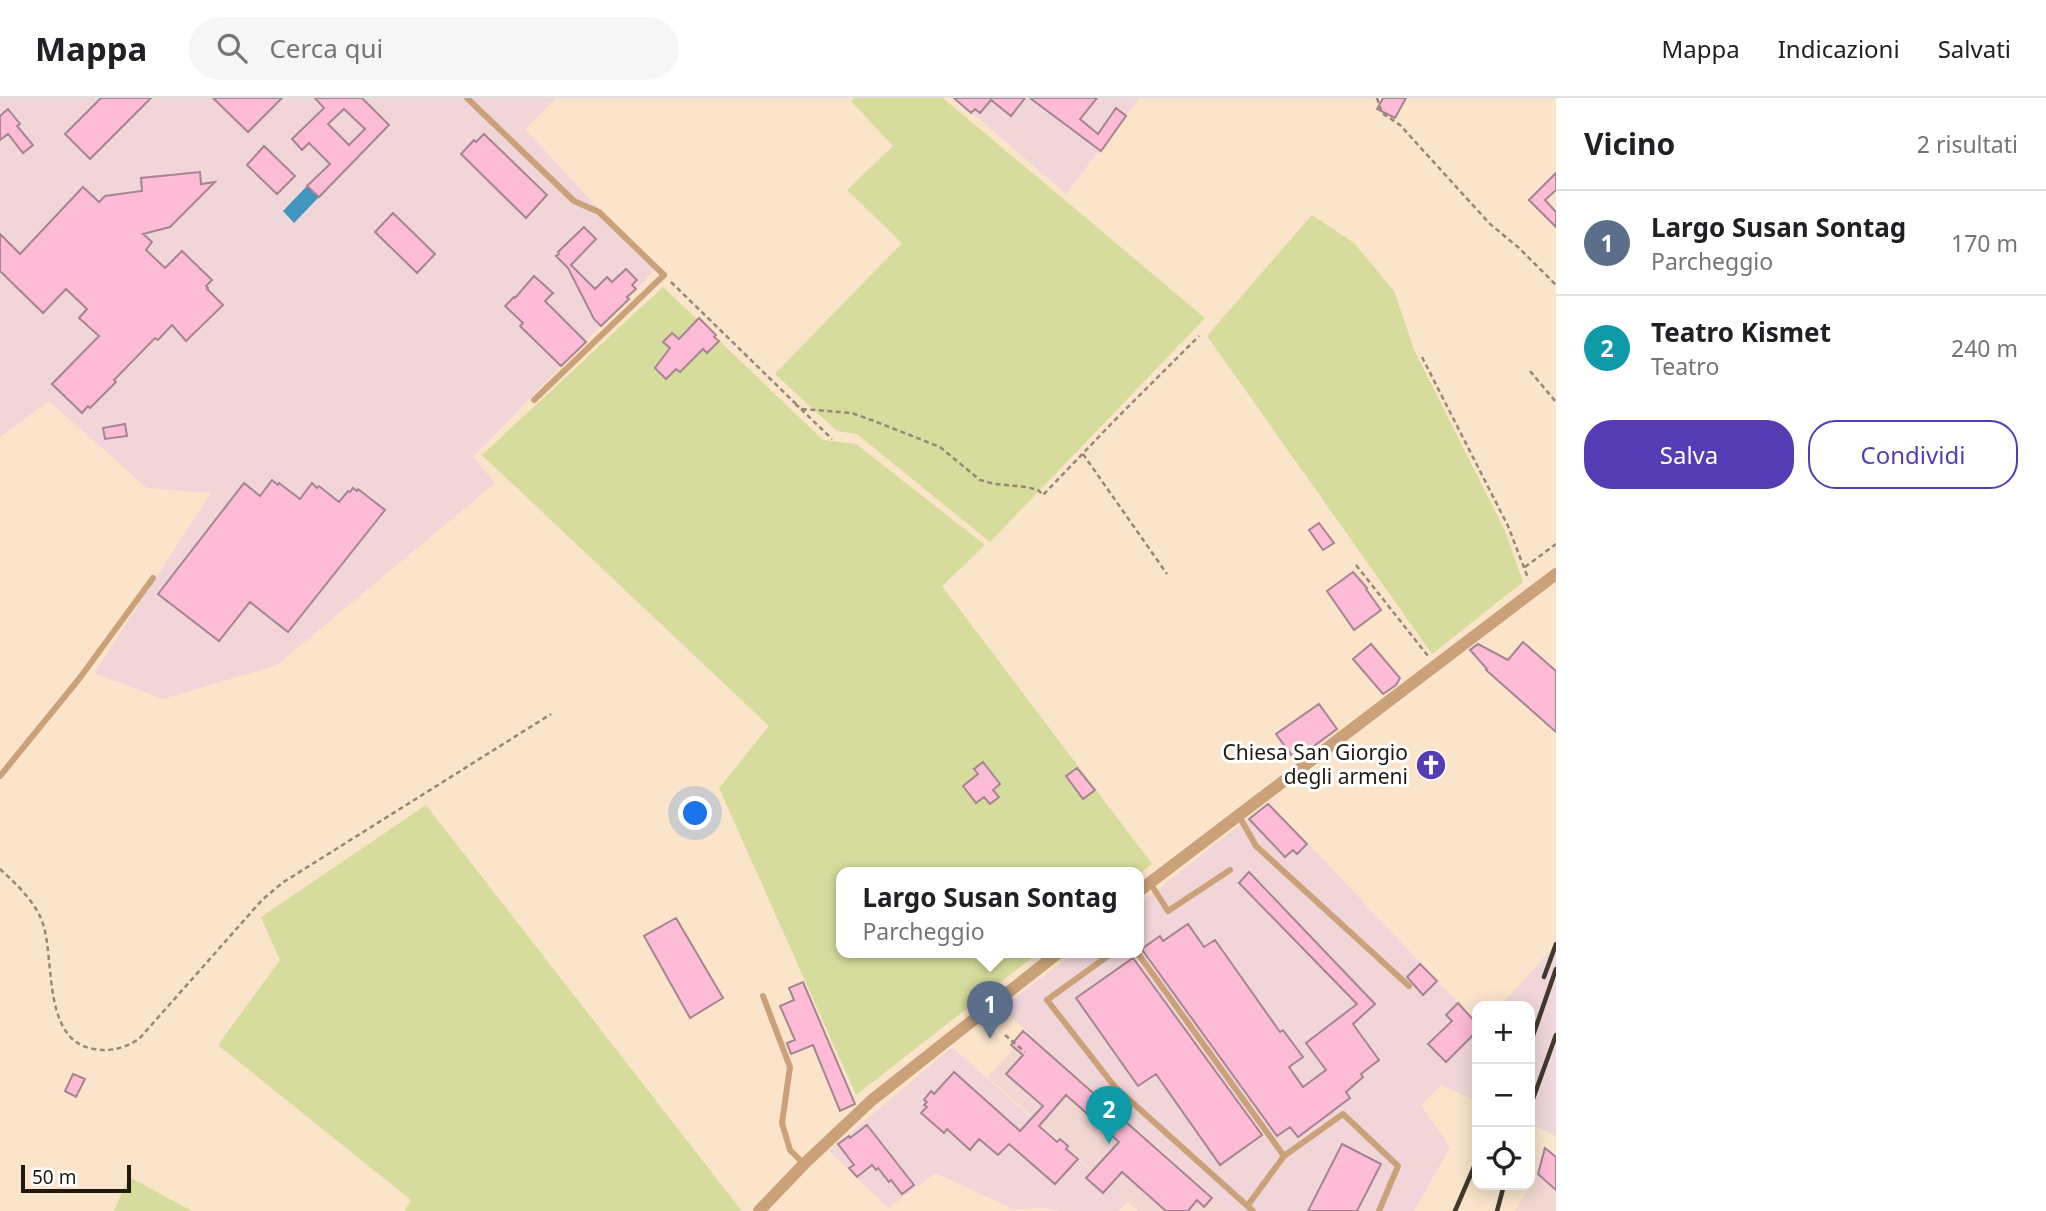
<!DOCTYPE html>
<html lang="it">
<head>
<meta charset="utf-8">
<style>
	:root { --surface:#fff; --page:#f6f6f6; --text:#202124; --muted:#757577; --line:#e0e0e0; --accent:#563cb4 }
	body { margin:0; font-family:"Noto Sans",sans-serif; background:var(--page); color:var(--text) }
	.controls { position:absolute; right:21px; bottom:21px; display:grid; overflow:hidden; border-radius:14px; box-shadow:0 4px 18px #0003 }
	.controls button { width:63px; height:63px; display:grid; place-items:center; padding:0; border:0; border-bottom:2px solid var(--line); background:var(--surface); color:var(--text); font:35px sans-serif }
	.scale { position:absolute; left:21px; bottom:18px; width:110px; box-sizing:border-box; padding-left:7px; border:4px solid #221a11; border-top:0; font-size:19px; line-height:24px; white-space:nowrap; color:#221a11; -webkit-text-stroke:5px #fff; paint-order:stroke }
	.you { position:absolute; left:696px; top:716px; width:24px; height:24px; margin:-18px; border:5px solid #fff; border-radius:50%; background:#1a73e8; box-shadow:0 0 0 10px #1a73e833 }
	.badge { display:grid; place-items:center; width:46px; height:46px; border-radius:50%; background:var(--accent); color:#fff; font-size:23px; font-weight:700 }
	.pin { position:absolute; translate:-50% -58px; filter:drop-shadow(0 2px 4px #0008) }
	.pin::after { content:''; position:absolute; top:37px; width:24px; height:21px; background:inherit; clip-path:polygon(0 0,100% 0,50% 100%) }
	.popup { position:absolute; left:836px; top:769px; width:308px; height:91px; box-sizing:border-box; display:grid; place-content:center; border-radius:14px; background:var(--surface); filter:drop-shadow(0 2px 5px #0005); font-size:23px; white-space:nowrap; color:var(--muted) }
	.popup b { font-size:26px; color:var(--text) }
	.popup::after { content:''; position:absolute; left:50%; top:100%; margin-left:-14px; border:14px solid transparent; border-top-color:var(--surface) }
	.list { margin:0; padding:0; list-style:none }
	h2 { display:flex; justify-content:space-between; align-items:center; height:91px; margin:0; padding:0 28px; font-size:30px }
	h2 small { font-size:23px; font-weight:400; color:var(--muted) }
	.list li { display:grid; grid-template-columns:46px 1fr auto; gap:21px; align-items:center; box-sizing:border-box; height:105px; padding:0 28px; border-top:2px solid var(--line) }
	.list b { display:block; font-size:26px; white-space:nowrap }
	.list p { margin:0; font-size:23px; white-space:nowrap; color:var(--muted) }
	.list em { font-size:23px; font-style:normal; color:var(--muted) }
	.actions { display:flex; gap:14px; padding:21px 28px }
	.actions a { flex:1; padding:16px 0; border:2px solid var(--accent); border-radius:28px; text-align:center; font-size:24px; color:var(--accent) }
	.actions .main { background:var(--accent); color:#fff }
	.icon { flex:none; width:38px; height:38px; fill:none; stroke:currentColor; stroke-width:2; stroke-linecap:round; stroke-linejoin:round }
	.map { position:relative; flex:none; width:1556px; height:1113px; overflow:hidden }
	header { display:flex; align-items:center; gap:42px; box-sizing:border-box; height:98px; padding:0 35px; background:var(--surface); border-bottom:2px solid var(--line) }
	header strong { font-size:33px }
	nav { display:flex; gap:38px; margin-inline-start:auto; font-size:24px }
	.search { width:490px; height:63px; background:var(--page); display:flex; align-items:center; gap:18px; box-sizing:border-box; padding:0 24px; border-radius:38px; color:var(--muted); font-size:26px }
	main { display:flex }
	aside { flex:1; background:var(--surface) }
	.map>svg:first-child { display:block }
</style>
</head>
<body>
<header>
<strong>Mappa</strong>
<div class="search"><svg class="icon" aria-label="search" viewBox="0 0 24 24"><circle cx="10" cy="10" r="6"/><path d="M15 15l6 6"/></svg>Cerca qui</div>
<nav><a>Mappa</a><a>Indicazioni</a><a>Salvati</a></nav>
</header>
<main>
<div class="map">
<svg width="1556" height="1113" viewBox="0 0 1556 1113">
	<rect width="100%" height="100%" fill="#fae4ca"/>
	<path fill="#f1d7d1" d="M 1028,934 L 1230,1113 L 1138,1113 L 988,979 Z
		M 1538,1076 L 1556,1086 L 1556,1113 L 1515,1113 Z"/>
	<path fill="#f1d6d9" d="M 0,0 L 556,0 L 525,31 L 655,172 L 473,359 L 495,385 L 277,567 L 163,601 L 94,575 L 211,395 L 147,390 L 49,303 L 0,339 Z
		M 955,0 L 1139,0 L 1066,96 Z
		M 1269,704 L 1477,925 L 1477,1003 L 1441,987 L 1421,1007 L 1450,1049 L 1414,1113 L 1230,1113 L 1001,910 L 1074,855 L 1139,855 L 1139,806 Z
		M 1556,846 L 1556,1038 L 1530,1026 L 1530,908 L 1500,908 Z
		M 952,949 L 1127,1104 L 1119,1113 L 1059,1113 L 1045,1110 L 1013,1111 L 936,1075 L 888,1110 L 829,1053 Z"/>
	<path fill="#d6dc9b" d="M 854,0 L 943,0 L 1205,220 L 990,444 L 857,336 L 837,333 L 775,276 L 902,145 L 847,92 L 893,48 L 851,3 Z
		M 1312,117 L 1354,145 L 1394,193 L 1415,254 L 1505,433 L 1523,484 L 1432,556 L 1207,238 Z
		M 663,189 L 823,342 L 856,346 L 985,447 L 942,488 L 1152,766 L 1139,776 L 1139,775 L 841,775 L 841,855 L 1038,855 L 856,997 L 719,690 L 769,628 L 482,357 Z
		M 426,707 L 741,1112 L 740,1113 L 405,1113 L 411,1102 L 218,947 L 280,862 L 261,819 Z
		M 129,1079 L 192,1113 L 114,1113 Z"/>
	<path fill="#4196bf" d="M 307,88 L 319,99 L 294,125 L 283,113 Z"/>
	<path fill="#fdbbd5" stroke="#a58591" stroke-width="2" fill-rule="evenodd" d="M 101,0 L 151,0 L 90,61 L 65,36 Z
		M 213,0 L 282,0 L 248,34 Z
		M 315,0 L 362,0 L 389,27 L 319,99 L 307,88 L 330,66 L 309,45 L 302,52 L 292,41 L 324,10 ZM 344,11 L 365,31 L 349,47 L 328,26 Z
		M 954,0 L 1025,0 L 1011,18 L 991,2 L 980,15 L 975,11 L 971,15 Z
		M 1030,0 L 1097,0 L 1080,21 L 1098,36 L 1116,10 L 1126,18 L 1101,53 Z
		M 1383,0 L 1406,0 L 1395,20 L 1377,11 Z
		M 8,11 L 20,26 L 17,28 L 33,47 L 23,55 L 8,36 L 0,42 L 0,18 Z
		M 484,36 L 547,97 L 526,120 L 461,56 L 474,42 L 476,44 Z
		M 264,48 L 295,78 L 277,96 L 247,67 Z
		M 200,74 L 201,86 L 215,84 L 170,129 L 143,136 L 152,144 L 146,152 L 165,170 L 182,153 L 212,182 L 206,188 L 208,190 L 207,191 L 223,207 L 186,243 L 172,227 L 158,242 L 155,240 L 114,282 L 116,284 L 90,310 L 88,308 L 82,315 L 52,286 L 99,238 L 79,220 L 87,211 L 66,191 L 43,215 L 0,173 L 0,136 L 20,156 L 83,89 L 99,104 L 105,98 L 142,93 L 141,80 Z
		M 1556,75 L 1556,92 L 1545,102 L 1556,114 L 1556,129 L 1529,102 Z
		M 393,115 L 435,156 L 417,175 L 375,134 Z
		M 584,129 L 596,141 L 571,167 L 595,191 L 607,179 L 612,184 L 626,171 L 637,182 L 632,187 L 636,191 L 627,199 L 629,201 L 601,228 L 594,221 L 568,170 L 556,158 L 559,156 L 558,154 Z
		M 534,178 L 553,195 L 545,203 L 586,244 L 561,268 L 520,228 L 523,225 L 505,208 L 514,199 L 515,200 Z
		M 699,220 L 716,237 L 714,239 L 719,243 L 707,255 L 703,251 L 680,274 L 676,271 L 666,281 L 655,270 L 670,250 L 663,244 L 672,235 L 679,241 Z
		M 125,326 L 127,338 L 105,341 L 103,330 Z
		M 272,382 L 278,387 L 279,385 L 300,401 L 312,385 L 317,390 L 319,388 L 339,404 L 348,393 L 350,394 L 353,390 L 357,393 L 358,391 L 385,412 L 288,534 L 250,504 L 219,543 L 158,496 L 244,385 L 260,398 Z
		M 1319,425 L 1334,445 L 1323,452 L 1309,432 Z
		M 1353,474 L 1367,490 L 1366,491 L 1381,512 L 1354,532 L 1327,493 Z
		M 1523,544 L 1556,573 L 1556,634 L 1486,572 L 1487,571 L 1470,552 L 1478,546 L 1508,562 Z
		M 1371,546 L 1400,580 L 1396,587 L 1383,596 L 1353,561 Z
		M 1319,606 L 1337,631 L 1295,662 L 1276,636 Z
		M 983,664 L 1000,686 L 993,692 L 999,699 L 990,706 L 984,699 L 976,705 L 963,688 L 978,676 L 974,671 Z
		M 1077,670 L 1095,692 L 1083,701 L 1066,678 Z
		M 1268,706 L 1307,746 L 1297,756 L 1293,752 L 1285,759 L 1249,721 Z
		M 1249,774 L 1375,906 L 1353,926 L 1379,962 L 1361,976 L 1363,979 L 1346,994 L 1350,1000 L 1298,1039 L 1290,1029 L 1277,1038 L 1143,853 L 1143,850 L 1160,838 L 1163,843 L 1188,826 L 1204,849 L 1215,842 L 1280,934 L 1283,932 L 1303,959 L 1289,969 L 1303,989 L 1326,972 L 1306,945 L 1357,906 L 1239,785 Z
		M 676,820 L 723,900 L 690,920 L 644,838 Z
		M 1133,860 L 1262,1037 L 1220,1067 L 1156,976 L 1138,988 L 1076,900 Z
		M 1420,866 L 1437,883 L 1423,897 L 1407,879 Z
		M 803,884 L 855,1006 L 840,1013 L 813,947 L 791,956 L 787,945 L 795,942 L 780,908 L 794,902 L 789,890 Z
		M 1458,905 L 1477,926 L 1477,933 L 1446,964 L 1428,946 L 1452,923 L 1446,917 Z
		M 1023,933 L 1212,1100 L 1204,1109 L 1197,1102 L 1188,1113 L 1166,1113 L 1122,1074 L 1103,1095 L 1086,1080 L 1119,1044 L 1066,997 L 1039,1028 L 1057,1044 L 1060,1041 L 1068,1048 L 1066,1051 L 1078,1061 L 1055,1086 L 1009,1046 L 998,1057 L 979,1041 L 970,1052 L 947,1031 L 944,1035 L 921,1015 L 927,1009 L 924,1007 L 927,1004 L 924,1002 L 931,993 L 934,996 L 954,974 L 1020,1033 L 1043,1008 L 1006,976 L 1023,957 L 1011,947 Z
		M 73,976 L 85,981 L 76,999 L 65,993 Z
		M 867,1027 L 914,1087 L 902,1096 L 891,1082 L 889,1084 L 878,1070 L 876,1072 L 872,1067 L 857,1079 L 849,1070 L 854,1067 L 838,1046 L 849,1038 L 850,1040 Z
		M 1342,1046 L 1381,1066 L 1357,1113 L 1308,1113 Z
		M 1545,1050 L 1556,1059 L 1556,1092 L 1538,1076 Z"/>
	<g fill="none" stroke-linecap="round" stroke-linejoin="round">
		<path stroke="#978775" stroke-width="2.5" stroke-dasharray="5 3.5" stroke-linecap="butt" d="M 1377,0 L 1382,15 L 1400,27 L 1490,126 L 1519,150 L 1556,187
			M 671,184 L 797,307
			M 1422,259 L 1508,428 L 1528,480
			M 1530,273 L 1556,304
			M 795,306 L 802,311 L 852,315 L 874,323 L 940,349 L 980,382 L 995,386 L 1027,389 L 1038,392 L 1043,397 L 1113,324 L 1199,238
			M 801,311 L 832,341
			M 1083,356 L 1167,476
			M 1356,467 L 1428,558
			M 1525,469 L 1556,446
			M 0,771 C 16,786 36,804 43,826 C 55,862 42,943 94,951 C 112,954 124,950 139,941 L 262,802 L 282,785 L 551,616
			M 1005,937 L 1025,954"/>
		<path stroke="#caa179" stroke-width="6" d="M 467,0 L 574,103 L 599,114 L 664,177 L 534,302
			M 0,678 L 79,581 L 153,480
			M 1239,718 L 1256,748 L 1409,888
			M 1150,785 L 1168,813 L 1230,772
			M 1112,855 L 1047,902 L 1115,989 L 1253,1113
			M 1135,855 L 1139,857 L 1284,1058
			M 763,898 L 790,969 L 782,1025 L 790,1052 L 804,1066
			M 1248,1107 L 1284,1058 L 1343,1016 L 1398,1068 L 1379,1113"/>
		<path stroke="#caa179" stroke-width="12" d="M 1139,793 L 1556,476
			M 759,1113 L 804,1066 L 872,1002 L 1058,855"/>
		<path stroke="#42382d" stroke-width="4.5" d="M 1544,879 L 1556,846
			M 1530,946 L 1556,871
			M 1530,1009 L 1556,937
			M 1455,1113 L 1477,1062
			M 1497,1113 L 1504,1087"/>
	</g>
	<defs>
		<g id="church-disc" transform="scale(1.575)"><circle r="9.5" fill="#563cb4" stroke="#fff"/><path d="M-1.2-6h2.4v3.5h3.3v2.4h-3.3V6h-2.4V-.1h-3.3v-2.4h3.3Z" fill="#fff"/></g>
	</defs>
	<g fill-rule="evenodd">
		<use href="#church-disc" x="1431" y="667"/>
	</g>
	<g text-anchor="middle" stroke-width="6" stroke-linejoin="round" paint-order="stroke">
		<g font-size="21" fill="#221a11" stroke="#fff" text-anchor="end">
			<text x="1408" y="662">Chiesa San Giorgio<tspan x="1408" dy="24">degli armeni</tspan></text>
		</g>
	</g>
</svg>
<div class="controls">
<button>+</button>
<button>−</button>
<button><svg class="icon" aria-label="locate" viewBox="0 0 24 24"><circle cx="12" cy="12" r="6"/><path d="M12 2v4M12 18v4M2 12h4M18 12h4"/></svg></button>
</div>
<div class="scale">50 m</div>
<div class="you"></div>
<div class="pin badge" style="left:990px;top:941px;background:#5c6f8a">1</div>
<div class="popup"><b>Largo Susan Sontag</b>Parcheggio</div>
<div class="pin badge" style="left:1109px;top:1046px;background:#0f9aa8">2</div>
</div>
<aside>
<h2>Vicino<small>2 risultati</small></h2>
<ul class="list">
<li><span class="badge" style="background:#5c6f8a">1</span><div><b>Largo Susan Sontag</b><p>Parcheggio</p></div><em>170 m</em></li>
<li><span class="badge" style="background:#0f9aa8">2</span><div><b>Teatro Kismet</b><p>Teatro</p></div><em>240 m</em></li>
</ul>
<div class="actions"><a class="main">Salva</a><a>Condividi</a></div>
</aside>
</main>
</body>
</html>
